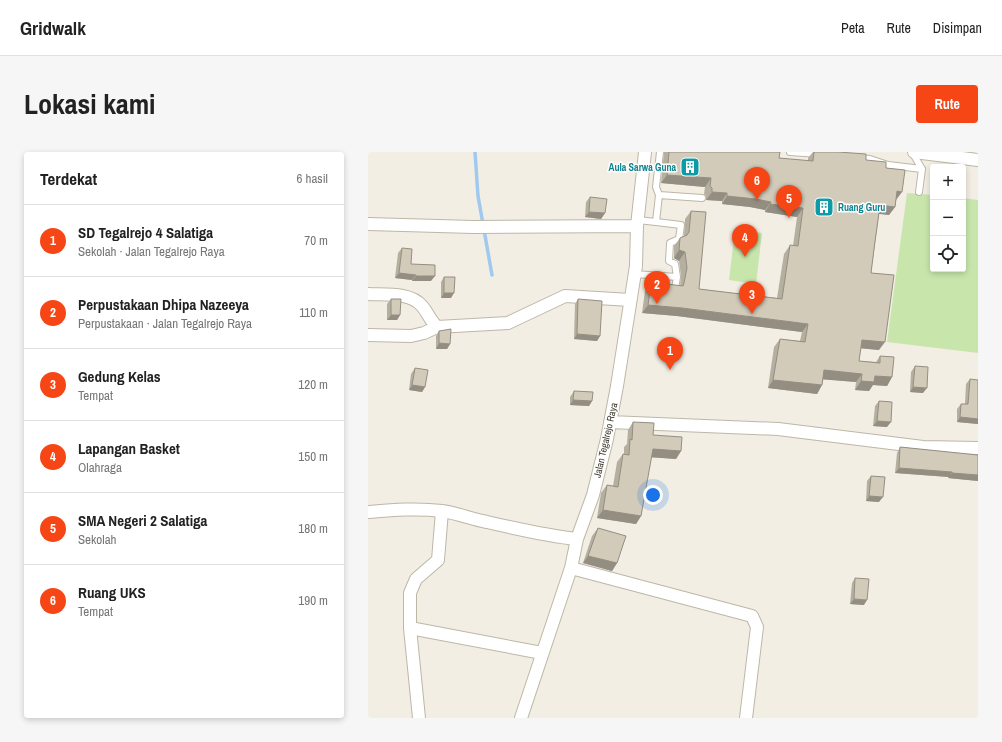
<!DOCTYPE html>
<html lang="id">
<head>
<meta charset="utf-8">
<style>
	:root { --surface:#fff; --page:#f6f6f6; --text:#222; --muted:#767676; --line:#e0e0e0; --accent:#f74615 }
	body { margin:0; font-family:"Archivo Narrow",sans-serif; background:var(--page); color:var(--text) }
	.controls { position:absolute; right:12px; top:12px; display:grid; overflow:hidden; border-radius:4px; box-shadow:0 2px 6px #0003 }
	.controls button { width:36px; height:36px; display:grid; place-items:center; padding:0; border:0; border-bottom:1px solid var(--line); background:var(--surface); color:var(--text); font:20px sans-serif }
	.you { position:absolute; left:285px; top:343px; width:14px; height:14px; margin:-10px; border:3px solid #fff; border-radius:50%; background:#1a73e8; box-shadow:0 0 0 6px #1a73e833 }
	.badge { display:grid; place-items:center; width:26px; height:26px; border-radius:50%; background:var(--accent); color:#fff; font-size:13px; font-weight:700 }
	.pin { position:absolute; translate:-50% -33px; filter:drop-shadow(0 1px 2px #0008) }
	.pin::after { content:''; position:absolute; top:21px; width:14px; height:12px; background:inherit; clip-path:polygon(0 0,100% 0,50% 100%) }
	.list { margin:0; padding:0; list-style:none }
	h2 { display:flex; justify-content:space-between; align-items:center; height:52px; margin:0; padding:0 16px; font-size:17px }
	h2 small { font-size:13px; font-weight:400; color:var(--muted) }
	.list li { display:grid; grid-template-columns:26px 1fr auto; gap:12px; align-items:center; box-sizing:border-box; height:72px; padding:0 16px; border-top:1px solid var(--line) }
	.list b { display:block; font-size:15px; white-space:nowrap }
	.list p { margin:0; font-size:13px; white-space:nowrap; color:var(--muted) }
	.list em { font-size:13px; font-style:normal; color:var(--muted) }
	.icon { flex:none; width:22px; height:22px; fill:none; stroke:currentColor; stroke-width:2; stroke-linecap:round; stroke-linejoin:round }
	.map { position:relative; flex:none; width:610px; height:566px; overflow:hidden; border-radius:4px }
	header { display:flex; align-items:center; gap:24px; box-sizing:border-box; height:56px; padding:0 20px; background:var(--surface); border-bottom:1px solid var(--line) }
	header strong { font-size:19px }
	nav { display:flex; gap:22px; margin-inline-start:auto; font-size:14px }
	.intro { display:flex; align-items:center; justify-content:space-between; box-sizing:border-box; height:96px; padding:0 24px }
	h1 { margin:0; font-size:28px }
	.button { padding:10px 18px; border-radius:4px; background:var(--accent); color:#fff; font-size:14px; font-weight:700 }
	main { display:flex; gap:24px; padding:0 24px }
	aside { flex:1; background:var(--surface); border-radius:4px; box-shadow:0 2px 6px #0003 }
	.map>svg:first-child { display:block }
</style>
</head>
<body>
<header>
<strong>Gridwalk</strong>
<nav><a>Peta</a><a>Rute</a><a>Disimpan</a></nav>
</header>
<div class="intro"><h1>Lokasi kami</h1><a class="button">Rute</a></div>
<main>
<aside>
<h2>Terdekat<small>6 hasil</small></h2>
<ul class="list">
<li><span class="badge">1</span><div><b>SD Tegalrejo 4 Salatiga</b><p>Sekolah · Jalan Tegalrejo Raya</p></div><em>70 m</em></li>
<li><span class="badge">2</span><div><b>Perpustakaan Dhipa Nazeeya</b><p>Perpustakaan · Jalan Tegalrejo Raya</p></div><em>110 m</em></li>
<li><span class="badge">3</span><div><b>Gedung Kelas</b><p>Tempat</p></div><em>120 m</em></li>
<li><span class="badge">4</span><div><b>Lapangan Basket</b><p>Olahraga</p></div><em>150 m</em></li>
<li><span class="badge">5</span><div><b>SMA Negeri 2 Salatiga</b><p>Sekolah</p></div><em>180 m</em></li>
<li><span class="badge">6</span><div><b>Ruang UKS</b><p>Tempat</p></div><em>190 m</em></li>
</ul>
</aside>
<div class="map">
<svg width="610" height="566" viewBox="0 0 610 566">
	<rect width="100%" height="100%" fill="#f2eee4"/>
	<path fill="#c8e6ac" d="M 539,41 L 565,43 L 565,117 L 595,117 L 595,46 L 610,48 L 610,201 L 519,190 Z
		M 367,78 L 394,81 L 388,132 L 361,128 Z"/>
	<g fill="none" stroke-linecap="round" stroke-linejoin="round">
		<path stroke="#a0c9ef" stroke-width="3.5" d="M 107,0 L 110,44 L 124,123"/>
		<g stroke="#bdb7a7" stroke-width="8">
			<path id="service" d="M 422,0 L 451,2
				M 544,0 L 554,17
				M 492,6 L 502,7 L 520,13 L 554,17 L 551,40
				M 291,43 L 334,46
				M 270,68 L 288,70 L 291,43 L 288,35 L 292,0
				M 288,70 L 313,73 L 311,87 L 302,91 L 301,109 L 307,112 L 309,125 L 307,137
				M 266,122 L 309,125"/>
		</g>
		<g stroke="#bdb7a7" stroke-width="14">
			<path id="minor" d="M 546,0 L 610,8
				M 0,72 L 105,75 L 269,74
				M 0,142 C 17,143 42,140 54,154 C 60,161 62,168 69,175 L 140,171 L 197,144 L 262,148
				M 0,183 L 43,184 L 56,181 L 69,175
				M 242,270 L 410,277 L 555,295 L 610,296
				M 0,360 C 25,358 49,356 74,359 C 89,361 103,367 119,370 C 149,377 179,384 209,387
				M 203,416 L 384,464 L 389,475 L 378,566
				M 42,476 L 174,501
				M 51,566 L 42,476 L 42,441 L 48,427 L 70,408 L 74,359
				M 153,566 L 203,416 L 209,387 L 225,343 L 239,287 L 249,234 L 268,114 L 269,74 L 277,0"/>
		</g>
		<use href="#service" stroke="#fff" stroke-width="6"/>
		<use href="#minor" stroke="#fff" stroke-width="12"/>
	</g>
	<path fill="#b5af9f" d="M 296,0 L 412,0 L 411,6 L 440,9 L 440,6 L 445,0 L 470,0 L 498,8 L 518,16 L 528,48 L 527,55 L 521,63 L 511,62 L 503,121 L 511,198 L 493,196 L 491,209 L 508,210 L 512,204 L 524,225 L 519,234 L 505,233 L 501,239 L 487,238 L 488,230 L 455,227 L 454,233 L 449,242 L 400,236 L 406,195 L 412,187 L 432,189 L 434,180 L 309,164 L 274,161 L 277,139 L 283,130 L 312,134 L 313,124 L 311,109 L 306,106 L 306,94 L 312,86 L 316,84 L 317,67 L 323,59 L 331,137 L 409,146 L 416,102 L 422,93 L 425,94 L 429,65 L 397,60 L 397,58 L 382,55 L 354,52 L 354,49 L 338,48 L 338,44 L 336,42 L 337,35 L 293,31 Z
		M 222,45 L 237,61 L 233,67 L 217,65 L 218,50 Z
		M 34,96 L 43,112 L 63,129 L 44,129 L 44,128 L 27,126 L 30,101 Z
		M 76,125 L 83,146 L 73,146 L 73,130 Z
		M 23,147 L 32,163 L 29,168 L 19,168 L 19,152 Z
		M 210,147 L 232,184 L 229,189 L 206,187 L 207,152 Z
		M 71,179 L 82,192 L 79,197 L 68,197 L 68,184 Z
		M 547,214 L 555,241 L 542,240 L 543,220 Z
		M 47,216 L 57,235 L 54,240 L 41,238 L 43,222 Z
		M 602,227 L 610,272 L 589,270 L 589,257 L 593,252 L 597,252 L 598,232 Z
		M 206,239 L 224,249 L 221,254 L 202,253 L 202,245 Z
		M 511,249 L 519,275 L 505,274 L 507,254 Z
		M 265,270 L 285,283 L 313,299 L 308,307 L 283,305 L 273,364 L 268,372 L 229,366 L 233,341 L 239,333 L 245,334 L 249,310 L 255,302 L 256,302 L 256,295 L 259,292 L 260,278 Z
		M 532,295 L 610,303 L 610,329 L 580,326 L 581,325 L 527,321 L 529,301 Z
		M 503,324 L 511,350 L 498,349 L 499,329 Z
		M 230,376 L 249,411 L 244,419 L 215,411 L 224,384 Z
		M 487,426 L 496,453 L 482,452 L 484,431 Z"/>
	<path fill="#948e82" d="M 299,23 L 343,26 L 337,35 L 293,31 Z
		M 529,39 L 534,40 L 528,48 L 523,48 Z
		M 344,40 L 359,41 L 354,49 L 338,48 Z
		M 359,44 L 388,47 L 403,50 L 397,58 L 382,55 L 354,52 Z
		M 402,52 L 435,56 L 429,65 L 397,60 Z
		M 512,53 L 527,55 L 521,63 L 506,61 Z
		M 221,60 L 237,61 L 233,67 L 217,65 Z
		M 311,98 L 317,100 L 311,109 L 306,106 Z
		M 31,121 L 48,123 L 44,128 L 27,126 Z
		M 48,124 L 67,124 L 63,129 L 44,129 Z
		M 76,141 L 86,141 L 83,146 L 73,146 Z
		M 280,153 L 314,156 L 440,172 L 434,180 L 309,164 L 274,161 Z
		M 23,163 L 32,163 L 29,168 L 19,168 Z
		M 209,182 L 232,184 L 229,189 L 206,187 Z
		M 494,188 L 517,190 L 511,198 L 489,196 Z
		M 71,191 L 82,192 L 79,197 L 68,197 Z
		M 456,218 L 494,222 L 488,230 L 450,227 Z
		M 507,224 L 524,225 L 519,234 L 505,233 L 501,239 L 487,238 L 493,229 Z
		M 405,228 L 454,233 L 449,242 L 400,236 Z
		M 44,233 L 57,235 L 54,240 L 41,238 Z
		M 545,235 L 559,236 L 555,241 L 542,240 Z
		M 205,248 L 224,249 L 221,254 L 202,253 Z
		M 592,265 L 610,267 L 610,272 L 589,270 Z
		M 509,269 L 523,270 L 519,275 L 505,274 Z
		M 285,297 L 313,299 L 308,307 L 279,305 Z
		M 531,316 L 584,320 L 581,325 L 527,321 Z
		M 584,321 L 610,323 L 610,329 L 580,326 Z
		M 501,344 L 515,345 L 511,350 L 498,349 Z
		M 235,358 L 273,364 L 268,372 L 229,366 Z
		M 220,404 L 249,411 L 244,419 L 215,411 Z
		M 486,447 L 499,448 L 496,453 L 482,452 Z"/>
	<path fill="#d3cbb9" stroke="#948e82" d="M 301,0 L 412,0 L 411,6 L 445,9 L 446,0 L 470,0 L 498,2 L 498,8 L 518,10 L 518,16 L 537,18 L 534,40 L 529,39 L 527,55 L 512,53 L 506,97 L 503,121 L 526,123 L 517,190 L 494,188 L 491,209 L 512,211 L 512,204 L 526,205 L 524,225 L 507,224 L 506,230 L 493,229 L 494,222 L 456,218 L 454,233 L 405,228 L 412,187 L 437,190 L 440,172 L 314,156 L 280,153 L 283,130 L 315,134 L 316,131 L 319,116 L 317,100 L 311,98 L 312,86 L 319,83 L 321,80 L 323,59 L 338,60 L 331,137 L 414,147 L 422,93 L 430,94 L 435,56 L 402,52 L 403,50 L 388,47 L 359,44 L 359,41 L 344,40 L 344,36 L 342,34 L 343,26 L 299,23 Z
		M 222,45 L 239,47 L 237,61 L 221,60 Z
		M 34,96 L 44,97 L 43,112 L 67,113 L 67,124 L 48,124 L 48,123 L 31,121 Z
		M 76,125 L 87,125 L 86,141 L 76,141 Z
		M 23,147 L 33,147 L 32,163 L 23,163 Z
		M 210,147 L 234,149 L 232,184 L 209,182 Z
		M 83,177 L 82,192 L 71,191 L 71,179 Z
		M 547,214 L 560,215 L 559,236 L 545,235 Z
		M 47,216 L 60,218 L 57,235 L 44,233 Z
		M 602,227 L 610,228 L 610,267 L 592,265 L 593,252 L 600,252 Z
		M 206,239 L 225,240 L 224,249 L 205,248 Z
		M 511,249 L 524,250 L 523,270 L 509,269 Z
		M 265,270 L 286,271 L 285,283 L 314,285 L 313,299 L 285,297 L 273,364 L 235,358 L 239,333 L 250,335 L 255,302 L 261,303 L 262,287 L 264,288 Z
		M 532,295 L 610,303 L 610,323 L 584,321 L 584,320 L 531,316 Z
		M 503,324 L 517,325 L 515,345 L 501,344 Z
		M 230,376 L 258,384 L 249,411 L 220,404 Z
		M 487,426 L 501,427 L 499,448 L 486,447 Z"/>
	<defs>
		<g id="building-square" transform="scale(1)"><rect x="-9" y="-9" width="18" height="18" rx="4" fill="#0f9aa8" stroke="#fff"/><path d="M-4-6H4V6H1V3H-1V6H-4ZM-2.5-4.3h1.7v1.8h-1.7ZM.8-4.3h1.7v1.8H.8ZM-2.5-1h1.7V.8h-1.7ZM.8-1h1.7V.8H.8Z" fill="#fff"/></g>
	</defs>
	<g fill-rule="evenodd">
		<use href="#building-square" x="322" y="15"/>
		<use href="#building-square" x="456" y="55"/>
	</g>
	<g text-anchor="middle" stroke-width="3" stroke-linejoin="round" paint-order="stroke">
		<g font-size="10" font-weight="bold" fill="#0d838f" stroke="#fff" text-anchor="end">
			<text x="308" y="19">Aula Sarwa Guna</text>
			<text x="470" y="59" text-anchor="start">Ruang Guru</text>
		</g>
		<g font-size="10" fill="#443e34" stroke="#fff">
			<text transform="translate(237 288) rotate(-77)" y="4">Jalan Tegalrejo Raya</text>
		</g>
	</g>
</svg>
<div class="controls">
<button>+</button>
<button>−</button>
<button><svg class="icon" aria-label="locate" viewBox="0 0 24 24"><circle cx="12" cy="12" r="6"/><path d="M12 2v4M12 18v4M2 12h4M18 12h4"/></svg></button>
</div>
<div class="you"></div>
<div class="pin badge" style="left:302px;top:218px">1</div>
<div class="pin badge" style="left:289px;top:152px">2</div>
<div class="pin badge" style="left:384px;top:162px">3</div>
<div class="pin badge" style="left:377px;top:105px">4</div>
<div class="pin badge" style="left:421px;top:66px">5</div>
<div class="pin badge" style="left:389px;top:48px">6</div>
</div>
</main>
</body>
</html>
